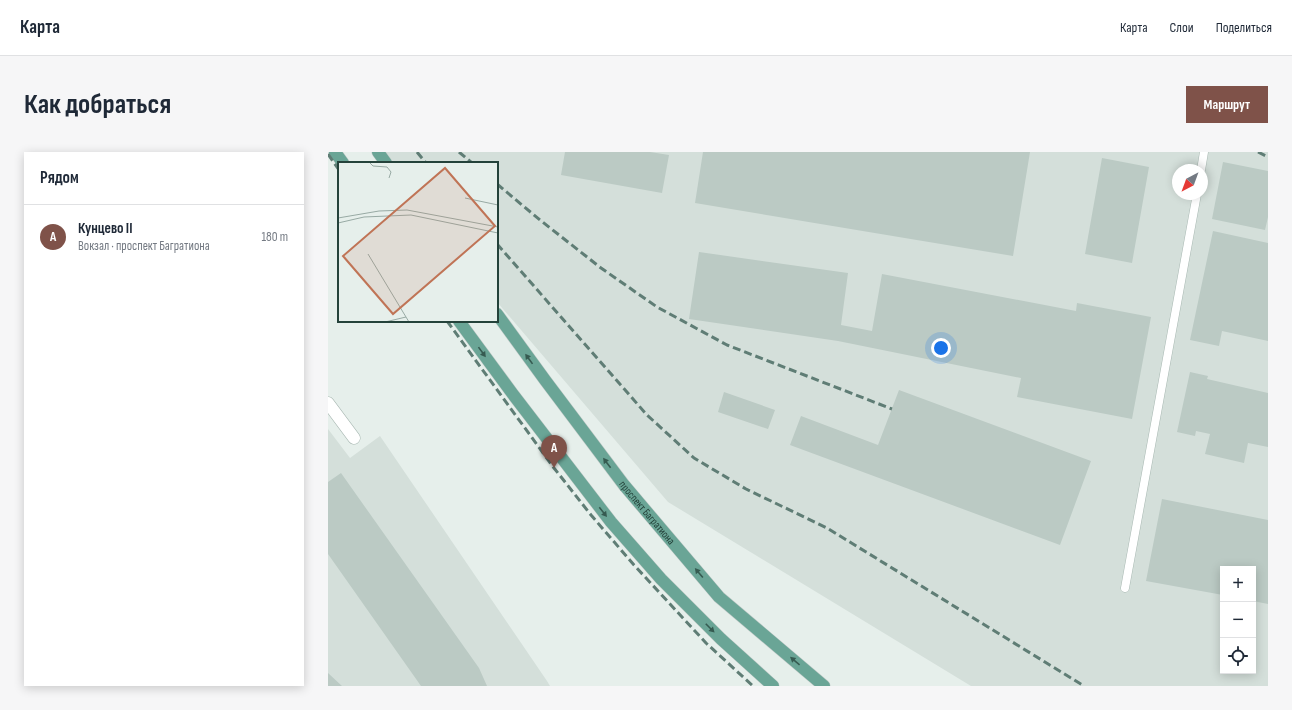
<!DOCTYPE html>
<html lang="ru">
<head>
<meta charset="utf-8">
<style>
	:root { --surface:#fff; --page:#f6f6f7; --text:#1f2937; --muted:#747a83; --line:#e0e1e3; --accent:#7f5249 }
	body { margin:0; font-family:"Sofia Sans Condensed",sans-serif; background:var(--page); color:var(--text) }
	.controls { position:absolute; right:12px; bottom:12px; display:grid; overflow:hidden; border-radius:0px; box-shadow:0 2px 10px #0003 }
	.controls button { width:36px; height:36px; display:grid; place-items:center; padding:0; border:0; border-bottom:1px solid var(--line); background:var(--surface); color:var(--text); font:20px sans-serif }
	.compass { position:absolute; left:844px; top:12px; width:36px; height:36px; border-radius:50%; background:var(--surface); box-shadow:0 2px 10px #0003; rotate:221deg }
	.you { position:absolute; left:613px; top:196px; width:14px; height:14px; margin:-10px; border:3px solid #fff; border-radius:50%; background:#1a73e8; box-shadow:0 0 0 6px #1a73e833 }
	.badge { display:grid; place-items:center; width:26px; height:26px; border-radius:50%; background:var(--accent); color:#fff; font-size:13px; font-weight:700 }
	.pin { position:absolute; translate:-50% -33px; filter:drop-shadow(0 1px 2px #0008) }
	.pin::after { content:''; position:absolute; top:21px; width:14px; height:12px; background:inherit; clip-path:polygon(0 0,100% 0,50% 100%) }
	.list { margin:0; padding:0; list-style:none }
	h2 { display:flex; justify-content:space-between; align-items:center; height:52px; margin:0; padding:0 16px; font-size:17px }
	h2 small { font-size:13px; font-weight:400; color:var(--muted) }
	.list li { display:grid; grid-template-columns:26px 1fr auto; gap:12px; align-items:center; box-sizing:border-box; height:64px; padding:0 16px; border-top:1px solid var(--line) }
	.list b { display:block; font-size:15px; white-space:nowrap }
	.list p { margin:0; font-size:13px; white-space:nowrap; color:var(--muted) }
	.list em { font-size:13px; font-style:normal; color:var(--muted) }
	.icon { flex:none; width:22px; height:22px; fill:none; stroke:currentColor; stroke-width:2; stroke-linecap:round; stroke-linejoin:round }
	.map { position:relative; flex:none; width:940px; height:534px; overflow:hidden; border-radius:0px }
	header { display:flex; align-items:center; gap:24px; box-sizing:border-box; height:56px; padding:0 20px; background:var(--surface); border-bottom:1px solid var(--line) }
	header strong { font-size:19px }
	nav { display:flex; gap:22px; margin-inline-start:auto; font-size:14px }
	.intro { display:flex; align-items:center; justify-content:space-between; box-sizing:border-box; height:96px; padding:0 24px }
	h1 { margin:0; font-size:28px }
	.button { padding:10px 18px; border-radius:0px; background:var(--accent); color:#fff; font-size:14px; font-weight:700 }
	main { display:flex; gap:24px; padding:0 24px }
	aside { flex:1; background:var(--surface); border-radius:0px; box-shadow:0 2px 10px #0003 }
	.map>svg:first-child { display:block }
</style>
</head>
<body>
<header>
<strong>Карта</strong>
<nav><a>Карта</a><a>Слои</a><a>Поделиться</a></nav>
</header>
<div class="intro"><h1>Как добраться</h1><a class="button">Маршрут</a></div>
<main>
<aside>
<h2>Рядом<small></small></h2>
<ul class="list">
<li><span class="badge">A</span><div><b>Кунцево II</b><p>Вокзал · проспект Багратиона</p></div><em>180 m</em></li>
</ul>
</aside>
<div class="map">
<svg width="940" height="534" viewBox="0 0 940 534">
	<rect width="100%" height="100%" fill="#e6efeb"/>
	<path fill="#d4dfda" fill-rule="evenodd" d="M 44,0 L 940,0 L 940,534 L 643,534 L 340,350 L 169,150 L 169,11 L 52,11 ZM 850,18 L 874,18 L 874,42 L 850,42 ZM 895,417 L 925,417 L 925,519 L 895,519 Z
		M 0,277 L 22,306 L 52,284 L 219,529 L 222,534 L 0,534 Z"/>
	<path fill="#bbcac4" d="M 237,0 L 322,0 L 341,3 L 334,41 L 233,23 Z
		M 375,0 L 702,0 L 685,104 L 367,51 Z
		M 774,6 L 821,15 L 804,111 L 757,102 Z
		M 895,10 L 940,19 L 940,65 L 937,78 L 884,67 Z
		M 885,79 L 940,91 L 940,189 L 894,179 L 891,194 L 862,188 Z
		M 371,100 L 520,121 L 513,173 L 544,179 L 554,122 L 748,159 L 749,151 L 823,165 L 804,267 L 689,245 L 693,226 L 510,189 L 361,167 Z
		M 862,220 L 880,224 L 879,227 L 940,241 L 940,295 L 920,291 L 916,311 L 877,302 L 882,282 L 868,279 L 867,284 L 849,280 Z
		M 571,238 L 763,309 L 732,393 L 462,293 L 473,264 L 550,293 Z
		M 396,240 L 447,258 L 440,277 L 390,260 Z
		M 13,321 L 151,516 L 159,534 L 93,534 L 0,402 L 0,330 Z
		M 834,347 L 940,368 L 940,452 L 925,449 L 925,417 L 895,417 L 895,443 L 818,429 Z
		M 0,521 L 14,534 L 0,534 Z"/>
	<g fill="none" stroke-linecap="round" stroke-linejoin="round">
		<g stroke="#a8b8b2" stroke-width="9">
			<path id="service" d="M 873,18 L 876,0
				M 797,436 L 869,42"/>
		</g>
		<g stroke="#a8b8b2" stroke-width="13">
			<path id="minor" d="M 0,251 L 26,286"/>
		</g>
		<g stroke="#c2cac8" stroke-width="13">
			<g id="primary">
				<path d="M 7,0 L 15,11"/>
				<path d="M 50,0 L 58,11"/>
				<path id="s1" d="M 169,162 L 217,228 L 296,333 L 391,445 L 496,534"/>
				<path d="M 131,169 L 184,241 L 283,370 L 333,427 L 393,487 L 445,534"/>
			</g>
		</g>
		<use href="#service" stroke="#fff" stroke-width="8"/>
		<use href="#minor" stroke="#fff" stroke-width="12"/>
		<use href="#primary" stroke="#6aa596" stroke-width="12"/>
		<path stroke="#5f7d75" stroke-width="3" stroke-dasharray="8 4" stroke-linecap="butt" d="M 89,0 L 98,11
			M 131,0 L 144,11
			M 930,0 L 940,5
			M 0,2 L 11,18
			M 169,32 L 212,68 L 273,116 L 329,155 L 399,193 L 564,257
			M 169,92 L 319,263 L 366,306 L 418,337 L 499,376 L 756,534
			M 119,169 L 226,316 L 263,363 L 306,413 L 378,491 L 425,534"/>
	</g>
	<defs><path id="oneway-solid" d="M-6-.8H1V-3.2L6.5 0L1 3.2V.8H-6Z"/></defs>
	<g fill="#365b51">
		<use href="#oneway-solid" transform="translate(154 200) rotate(54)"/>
		<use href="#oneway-solid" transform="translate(201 207) rotate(-126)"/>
		<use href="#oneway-solid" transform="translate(279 311) rotate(-127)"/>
		<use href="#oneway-solid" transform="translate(275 360) rotate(52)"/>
		<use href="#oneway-solid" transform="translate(371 421) rotate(-130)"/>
		<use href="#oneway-solid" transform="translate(382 476) rotate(45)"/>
		<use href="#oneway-solid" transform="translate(467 509) rotate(-140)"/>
	</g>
	<g text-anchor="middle" stroke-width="3.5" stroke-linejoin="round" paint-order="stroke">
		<g font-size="11" fill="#24423a" stroke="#f7fbf9">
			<text dy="4" stroke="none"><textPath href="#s1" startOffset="249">проспект Багратиона</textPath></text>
		</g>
	</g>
	<g transform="translate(10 10)">
		<rect width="160" height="160" fill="#e6efeb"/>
		<path fill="none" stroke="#98aaa4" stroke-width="1" d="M 31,0 L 35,4 L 49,5 L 53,10 L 51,16M 127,36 L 160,43M 0,56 L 41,49 L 69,48 L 160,65M 0,61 L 26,55 L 73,53 L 160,71M 30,92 L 71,160M 47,160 L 68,155"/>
		<path fill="#c07456" fill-opacity="0.15" stroke="#c07456" stroke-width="2" d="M 107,6 L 157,64 L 55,152 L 5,94 Z"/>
		<rect width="160" height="160" fill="none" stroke="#24423a" stroke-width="2"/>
	</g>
</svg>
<div class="controls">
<button>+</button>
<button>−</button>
<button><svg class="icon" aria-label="locate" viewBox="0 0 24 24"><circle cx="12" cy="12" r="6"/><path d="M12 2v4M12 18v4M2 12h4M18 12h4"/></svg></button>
</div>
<svg class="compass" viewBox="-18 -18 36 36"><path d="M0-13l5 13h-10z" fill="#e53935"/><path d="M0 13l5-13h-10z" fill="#747a83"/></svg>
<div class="you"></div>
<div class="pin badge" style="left:226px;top:316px">A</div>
</div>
</main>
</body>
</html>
